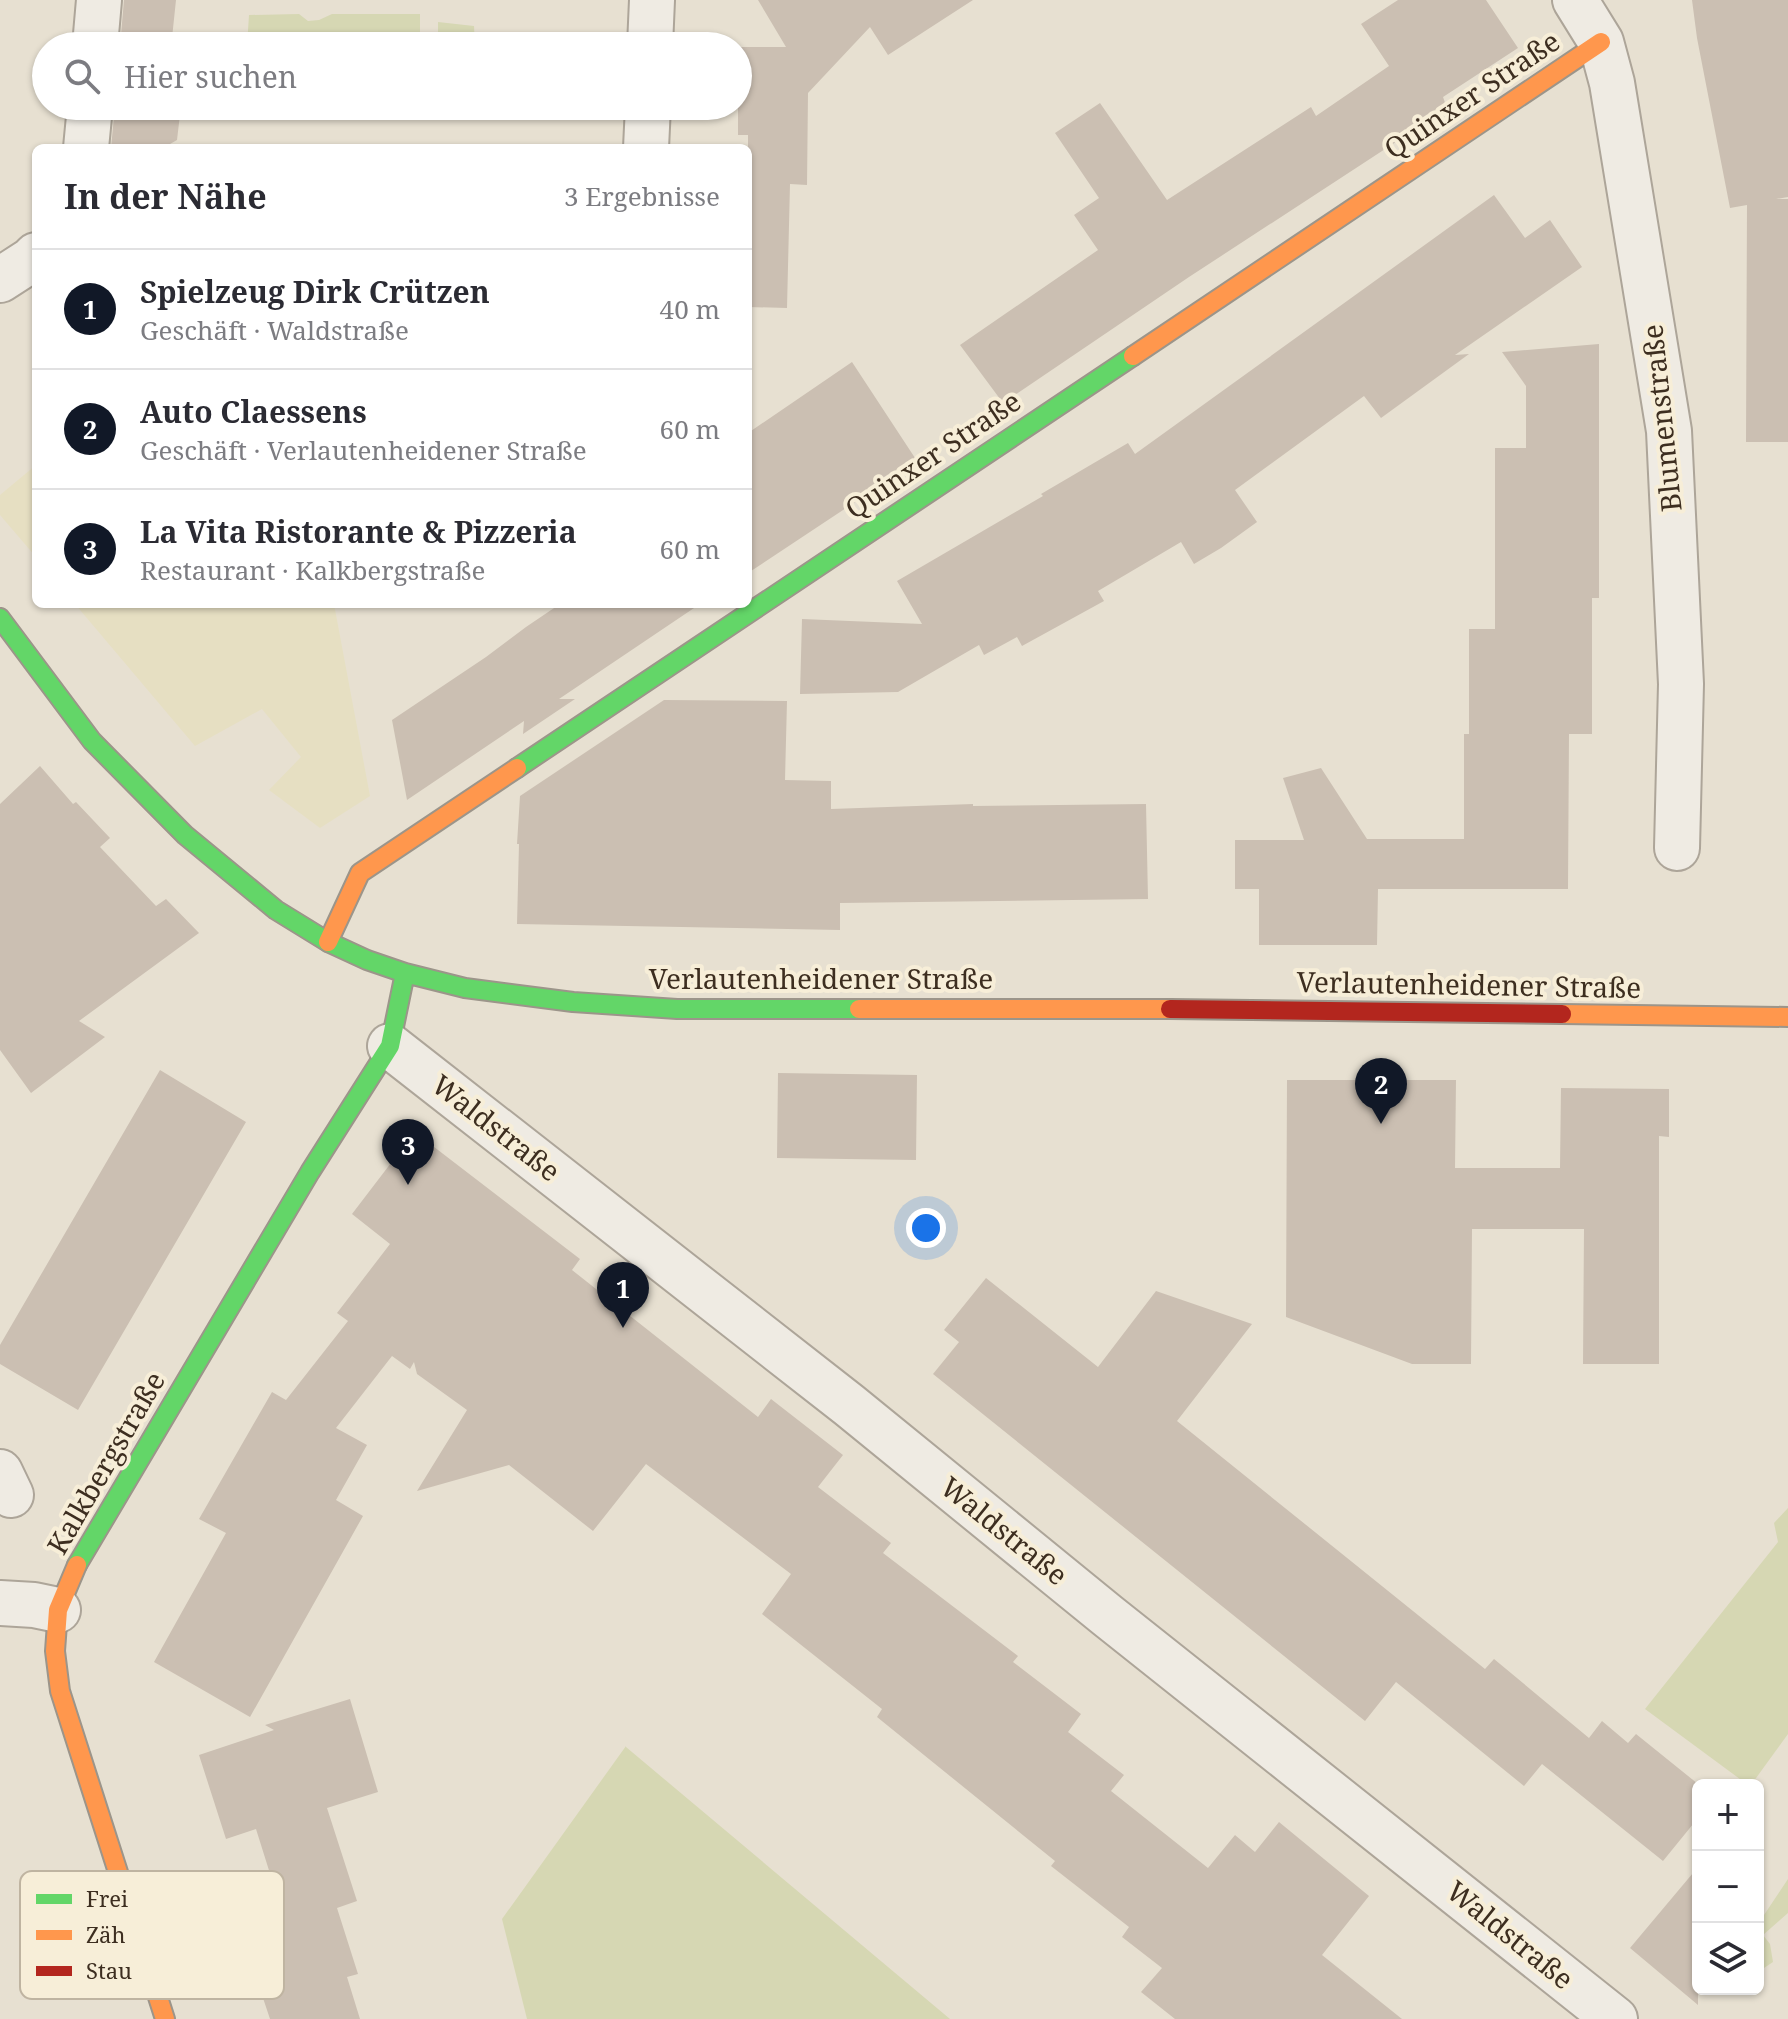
<!DOCTYPE html>
<html lang="de">
<head>
<meta charset="utf-8">
<style>
	:root { --surface:#fff; --page:#f2f2f3; --text:#2b2b33; --muted:#7c7c81; --line:#e1e1e2; --accent:#111827 }
	body { margin:0; font-family:"Noto Serif",serif; background:var(--page); color:var(--text) }
	.controls { position:absolute; right:24px; bottom:24px; display:grid; overflow:hidden; border-radius:12px; box-shadow:0 2px 6px #0004 }
	.controls button { width:72px; height:72px; display:grid; place-items:center; padding:0; border:0; border-bottom:2px solid var(--line); background:var(--surface); color:var(--text); font:40px sans-serif }
	.you { position:absolute; left:926px; top:1228px; width:28px; height:28px; margin:-20px; border:6px solid #fff; border-radius:50%; background:#1a73e8; box-shadow:0 0 0 12px #1a73e833 }
	.badge { display:grid; place-items:center; width:52px; height:52px; border-radius:50%; background:var(--accent); color:#fff; font-size:26px; font-weight:700 }
	.pin { position:absolute; translate:-50% -66px; filter:drop-shadow(0 2px 4px #0008) }
	.pin::after { content:''; position:absolute; top:42px; width:28px; height:24px; background:inherit; clip-path:polygon(0 0,100% 0,50% 100%) }
	.list { margin:0; padding:0; list-style:none }
	h2 { display:flex; justify-content:space-between; align-items:center; height:104px; margin:0; padding:0 32px; font-size:34px }
	h2 small { font-size:26px; font-weight:400; color:var(--muted) }
	.list li { display:grid; grid-template-columns:52px 1fr auto; gap:24px; align-items:center; box-sizing:border-box; height:120px; padding:0 32px; border-top:2px solid var(--line) }
	.list b { display:block; font-size:30px; white-space:nowrap }
	.list p { margin:0; font-size:26px; white-space:nowrap; color:var(--muted) }
	.list em { font-size:26px; font-style:normal; color:var(--muted) }
	.icon { flex:none; width:44px; height:44px; fill:none; stroke:currentColor; stroke-width:2; stroke-linecap:round; stroke-linejoin:round }
	.map { position:relative; flex:none; width:1788px; height:2019px; overflow:hidden }
	.search { position:absolute; background:var(--surface); box-shadow:0 2px 6px #0004; left:32px; top:32px; width:720px; height:88px; display:flex; align-items:center; gap:20px; box-sizing:border-box; padding:0 28px; border-radius:44px; color:var(--muted); font-size:30px }
	.panel { position:absolute; background:var(--surface); box-shadow:0 2px 6px #0004; left:32px; top:144px; width:720px; height:464px; border-radius:12px }
	.map>svg:first-child { display:block }
</style>
</head>
<body>
<div class="map">
<svg width="1788" height="2019" viewBox="0 0 1788 2019">
	<rect width="100%" height="100%" fill="#e7e0d1"/>
	<path fill="#e6dfc2" d="M 36,465 L 36,557 L 0,515 L 0,495 Z
		M 75,604 L 334,604 L 370,796 L 320,828 L 269,790 L 301,757 L 262,709 L 195,746 Z"/>
	<path fill="#d6d7b3" d="M 299,14 L 308,21 L 319,20 L 332,14 L 420,14 L 420,41 L 438,40 L 438,22 L 474,26 L 475,46 L 247,46 L 249,15 Z
		M 1788,1508 L 1788,1734 L 1751,1785 L 1748,1785 L 1645,1709 L 1778,1542 L 1774,1523 Z
		M 626,1746 L 626,1747 L 950,2019 L 527,2019 L 502,1919 Z
		M 1788,1879 L 1788,1913 L 1763,1935 L 1770,1944 L 1773,1962 L 1758,1972 L 1758,1924 Z"/>
	<path fill="#cbbfb2" d="M 124,0 L 176,0 L 172,38 L 188,39 L 188,46 L 120,46 Z
		M 758,0 L 973,0 L 888,55 L 870,27 L 808,93 L 807,185 L 790,184 L 787,308 L 748,307 L 748,135 L 738,135 L 738,47 L 786,47 Z
		M 1398,0 L 1486,0 L 1518,48 L 1443,97 L 1448,111 L 1407,139 L 1405,136 L 1189,277 L 1003,403 L 960,345 L 1098,250 L 1074,215 L 1099,198 L 1055,133 L 1100,103 L 1167,200 L 1311,107 L 1316,116 L 1389,66 L 1361,24 Z
		M 1692,0 L 1788,0 L 1788,197 L 1776,199 L 1788,199 L 1788,442 L 1746,442 L 1747,205 L 1730,208 L 1697,38 Z
		M 115,106 L 181,106 L 177,140 L 163,148 L 111,148 Z
		M 1494,195 L 1525,238 L 1550,220 L 1582,267 L 1455,355 L 1469,354 L 1381,418 L 1364,396 L 1235,490 L 1257,522 L 1221,548 L 1194,564 L 1181,542 L 1098,591 L 1104,601 L 1022,646 L 1017,637 L 984,655 L 979,645 L 898,692 L 800,694 L 802,619 L 922,624 L 897,581 L 1043,496 L 1041,494 L 1128,443 L 1135,454 Z
		M 1599,344 L 1599,598 L 1592,598 L 1592,734 L 1569,734 L 1568,889 L 1378,889 L 1377,945 L 1259,945 L 1259,889 L 1235,889 L 1235,840 L 1304,840 L 1283,778 L 1321,768 L 1367,839 L 1464,839 L 1464,734 L 1469,734 L 1469,629 L 1495,629 L 1495,448 L 1526,448 L 1526,386 L 1502,352 Z
		M 852,362 L 917,461 L 748,573 L 748,433 Z
		M 560,604 L 700,604 L 559,699 L 575,699 L 523,734 L 524,721 L 407,800 L 392,720 L 486,657 L 526,627 Z
		M 664,700 L 787,701 L 785,780 L 831,781 L 831,809 L 973,804 L 973,806 L 1146,804 L 1148,899 L 840,903 L 840,930 L 517,924 L 519,844 L 517,844 L 520,796 Z
		M 40,766 L 73,804 L 76,802 L 110,838 L 100,847 L 156,906 L 166,899 L 199,933 L 79,1021 L 105,1037 L 31,1093 L 0,1050 L 0,804 Z
		M 160,1070 L 246,1122 L 78,1410 L 0,1364 L 0,1345 Z
		M 778,1073 L 917,1075 L 916,1160 L 777,1158 Z
		M 1287,1080 L 1456,1080 L 1455,1168 L 1560,1168 L 1561,1088 L 1669,1089 L 1669,1137 L 1659,1136 L 1659,1364 L 1583,1364 L 1584,1229 L 1472,1229 L 1471,1364 L 1412,1364 L 1286,1317 Z
		M 425,1140 L 580,1259 L 572,1270 L 758,1417 L 771,1399 L 843,1455 L 818,1487 L 891,1543 L 883,1553 L 1018,1656 L 1013,1662 L 1081,1714 L 1068,1732 L 1124,1775 L 1111,1791 L 1208,1868 L 1235,1835 L 1255,1852 L 1279,1822 L 1369,1896 L 1322,1955 L 1402,2019 L 1175,2019 L 1141,1992 L 1162,1968 L 1122,1937 L 1129,1927 L 1051,1866 L 1055,1861 L 877,1717 L 882,1709 L 762,1614 L 791,1574 L 646,1464 L 593,1531 L 509,1465 L 417,1491 L 467,1410 L 417,1374 L 414,1362 L 410,1369 L 392,1356 L 336,1428 L 367,1445 L 336,1500 L 363,1516 L 250,1717 L 154,1662 L 226,1533 L 199,1519 L 272,1392 L 286,1400 L 348,1321 L 337,1313 L 390,1244 L 352,1214 L 407,1142 Z
		M 986,1278 L 1098,1367 L 1156,1291 L 1252,1324 L 1177,1421 L 1485,1669 L 1494,1659 L 1589,1738 L 1602,1721 L 1628,1743 L 1636,1734 L 1698,1784 L 1698,1818 L 1663,1861 L 1542,1764 L 1524,1786 L 1396,1682 L 1365,1721 L 933,1374 L 959,1342 L 944,1330 Z
		M 350,1699 L 378,1792 L 327,1808 L 357,1901 L 337,1908 L 358,1974 L 347,1977 L 360,2019 L 270,2019 L 240,1929 L 283,1915 L 256,1829 L 226,1839 L 199,1755 L 274,1730 L 265,1725 Z
		M 1698,1867 L 1698,2005 L 1630,1948 Z"/>
	<g fill="none" stroke-linecap="round" stroke-linejoin="round">
		<g stroke="#ada599" stroke-width="48">
			<path id="street" d="M 1575,0 L 1601,42 L 1612,83 L 1669,431 L 1681,684 L 1677,848
				M 95,46 L 99,0
				M 650,46 L 652,0
				M 86,148 L 90,106
				M 646,148 L 648,106
				M 0,280 L 31,260 L 36,255
				M 390,1046 L 849,1405 L 1108,1616 L 1615,2019
				M 0,1472 L 11,1495
				M 0,1603 L 34,1605 L 58,1610"/>
		</g>
		<g stroke="#9c958a" stroke-width="22">
			<path id="fast" d="M 0,618 L 92,741 L 185,835 L 276,910 L 328,942 L 367,960 L 405,973 L 465,988 L 573,1002 L 677,1009 L 859,1009
				M 517,768 L 1133,356
				M 77,1565 L 310,1172 L 390,1046 L 405,973"/>
		</g>
		<g stroke="#9c958a" stroke-width="22">
			<path id="slow" d="M 1133,356 L 1601,42
				M 328,942 L 360,873 L 517,768
				M 859,1009 L 1170,1009
				M 1562,1014 L 1788,1017
				M 77,1565 L 58,1610 L 55,1651 L 60,1691 L 165,2019"/>
		</g>
		<g stroke="#9c958a" stroke-width="22">
			<path id="jam" d="M 1170,1009 L 1562,1014"/>
		</g>
		<use href="#street" stroke="#efebe3" stroke-width="44"/>
		<use href="#fast" stroke="#63d668" stroke-width="18"/>
		<use href="#slow" stroke="#ff974d" stroke-width="18"/>
		<use href="#jam" stroke="#b3261e" stroke-width="18"/>
	</g>
	<g text-anchor="middle" stroke-width="8" stroke-linejoin="round" paint-order="stroke">
		<g font-size="28" fill="#3d2e20" stroke="#f7eed8">
			<text transform="translate(1472 95) rotate(-34)" y="10">Quinxer Straße</text>
			<text transform="translate(1662 418) rotate(-96)" y="10">Blumenstraße</text>
			<text transform="translate(933 455) rotate(-34)" y="10">Quinxer Straße</text>
			<text x="821" y="989">Verlautenheidener Straße</text>
			<text transform="translate(1469 985) rotate(1)" y="10">Verlautenheidener Straße</text>
			<text transform="translate(496 1128) rotate(38)" y="10">Waldstraße</text>
			<text transform="translate(106 1463) rotate(-60)" y="10">Kalkbergstraße</text>
			<text transform="translate(1004 1531) rotate(39)" y="10">Waldstraße</text>
			<text transform="translate(1510 1935) rotate(39)" y="10">Waldstraße</text>
		</g>
	</g>
	<rect x="20" y="1871" width="264" height="128" rx="12" fill="#f7eed8" stroke="#bfb4a1" stroke-width="2"/>
	<rect x="36" y="1894" width="36" height="10" fill="#63d668"/>
	<rect x="36" y="1930" width="36" height="10" fill="#ff974d"/>
	<rect x="36" y="1966" width="36" height="10" fill="#b3261e"/>
	<g font-size="22" fill="#3d2e20">
		<text x="86" y="1907">Frei</text>
		<text x="86" y="1943">Zäh</text>
		<text x="86" y="1979">Stau</text>
	</g>
</svg>
<div class="controls">
<button>+</button>
<button>−</button>
<button><svg class="icon" aria-label="layers" viewBox="0 0 24 24"><path d="M12 4l9 5-9 5-9-5zM3 14l9 5 9-5"/></svg></button>
</div>
<div class="you"></div>
<div class="pin badge" style="left:623px;top:1328px">1</div>
<div class="pin badge" style="left:1381px;top:1124px">2</div>
<div class="pin badge" style="left:408px;top:1185px">3</div>
<div class="search"><svg class="icon" aria-label="search" viewBox="0 0 24 24"><circle cx="10" cy="10" r="6"/><path d="M15 15l6 6"/></svg>Hier suchen</div>
<section class="panel">
<h2>In der Nähe<small>3 Ergebnisse</small></h2>
<ul class="list">
<li><span class="badge">1</span><div><b>Spielzeug Dirk Crützen</b><p>Geschäft · Waldstraße</p></div><em>40 m</em></li>
<li><span class="badge">2</span><div><b>Auto Claessens</b><p>Geschäft · Verlautenheidener Straße</p></div><em>60 m</em></li>
<li><span class="badge">3</span><div><b>La Vita Ristorante &amp; Pizzeria</b><p>Restaurant · Kalkbergstraße</p></div><em>60 m</em></li>
</ul>
</section>
</div>
</body>
</html>
